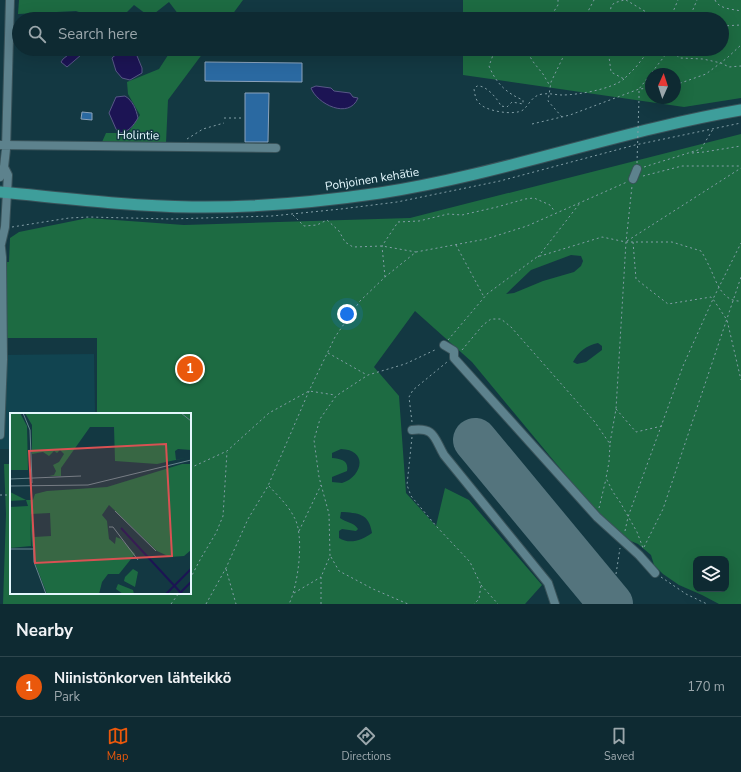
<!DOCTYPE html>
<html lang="en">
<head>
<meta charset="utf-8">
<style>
	:root { --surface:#0e2a32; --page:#17323a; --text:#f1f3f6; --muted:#9ba7ac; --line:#2e464d; --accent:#ea580c }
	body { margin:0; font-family:"Nunito Sans",sans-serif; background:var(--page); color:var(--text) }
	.controls { position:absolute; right:12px; bottom:12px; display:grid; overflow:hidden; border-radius:8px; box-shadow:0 4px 16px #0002 }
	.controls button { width:36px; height:36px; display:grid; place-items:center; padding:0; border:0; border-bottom:1px solid var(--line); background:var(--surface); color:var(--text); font:20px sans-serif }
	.compass { position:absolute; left:645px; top:68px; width:36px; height:36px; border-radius:50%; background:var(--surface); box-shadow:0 4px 16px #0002; rotate:3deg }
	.you { position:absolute; left:347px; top:314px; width:14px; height:14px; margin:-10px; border:3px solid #fff; border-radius:50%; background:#1a73e8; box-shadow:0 0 0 6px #1a73e833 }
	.badge { display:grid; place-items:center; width:26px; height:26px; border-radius:50%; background:var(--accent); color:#fff; font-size:13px; font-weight:700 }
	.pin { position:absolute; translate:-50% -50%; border:2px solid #fff; box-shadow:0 1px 4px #0006 }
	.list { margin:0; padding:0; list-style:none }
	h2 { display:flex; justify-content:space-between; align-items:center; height:52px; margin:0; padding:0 16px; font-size:17px }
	h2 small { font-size:13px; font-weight:400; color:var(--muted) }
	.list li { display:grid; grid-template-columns:26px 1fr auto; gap:12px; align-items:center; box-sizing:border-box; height:60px; padding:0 16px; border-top:1px solid var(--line) }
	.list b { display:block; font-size:15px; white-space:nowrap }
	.list p { margin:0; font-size:13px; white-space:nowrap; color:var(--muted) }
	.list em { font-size:13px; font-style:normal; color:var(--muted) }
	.icon { flex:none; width:22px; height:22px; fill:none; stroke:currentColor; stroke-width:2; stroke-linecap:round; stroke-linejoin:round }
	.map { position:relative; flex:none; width:741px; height:604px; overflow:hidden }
	.search { position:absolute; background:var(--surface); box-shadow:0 4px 16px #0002; left:12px; right:12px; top:12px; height:44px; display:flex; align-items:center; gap:10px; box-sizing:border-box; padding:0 14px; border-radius:22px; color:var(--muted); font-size:15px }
	.sheet { height:112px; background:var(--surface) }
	nav { display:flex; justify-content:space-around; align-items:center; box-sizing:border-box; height:56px; border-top:1px solid var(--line); background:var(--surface); font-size:11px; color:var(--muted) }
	nav a { display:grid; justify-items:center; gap:2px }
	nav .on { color:var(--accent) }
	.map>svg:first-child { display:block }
</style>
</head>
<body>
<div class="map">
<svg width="741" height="604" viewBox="0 0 741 604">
	<rect width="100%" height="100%" fill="#133842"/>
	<path fill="#114450" d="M 94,354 L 95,414 L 11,414 L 11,449 L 0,449 L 0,355 Z"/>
	<path fill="#1d6b42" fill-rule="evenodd" d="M 19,0 L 243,0 L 229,19 L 182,19 L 169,2 L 150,17 L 134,5 L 120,19 L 99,19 L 76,11 L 18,14 Z
		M 463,0 L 741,0 L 741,98 L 684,107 L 463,75 L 463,49 L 722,49 L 722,19 L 463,19 ZM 651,74 L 675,74 L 675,98 L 651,98 Z
		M 172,49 L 206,49 L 168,100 L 166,143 L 102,142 L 106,133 L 128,133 L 140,115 L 128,94 L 127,82 L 159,69 Z
		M 741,134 L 741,604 L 719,604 L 702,595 L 679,585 L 663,574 L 654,565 L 651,555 L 638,544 L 621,537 L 602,519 L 472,362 L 415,311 L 374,367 L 399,396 L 406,493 L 436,526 L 445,488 L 469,500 L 542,585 L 525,604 L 3,604 L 6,514 L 4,464 L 11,464 L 11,593 L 190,593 L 190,414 L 97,414 L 97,338 L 0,338 L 0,262 L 9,262 L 10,238 L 19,232 L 88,218 L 184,225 L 410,218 ZM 571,255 L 581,256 L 583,261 L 581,266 L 574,272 L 543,281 L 514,293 L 506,294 L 531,270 ZM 598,343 L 602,346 L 602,350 L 586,362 L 577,364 L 573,362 C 578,352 587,345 598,343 ZM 341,449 C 369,450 362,477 342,483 C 339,483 335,482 332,482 L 332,477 L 347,471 C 349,460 341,459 332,458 L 332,453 ZM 341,512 C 358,513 369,513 372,533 C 362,540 350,545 339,538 L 339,531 L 342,529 L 356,531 L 358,529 C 354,522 346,523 340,518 ZM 696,559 L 726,559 L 726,589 L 696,589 Z"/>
	<path fill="#1c1454" stroke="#585887" d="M 71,49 L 88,49 L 67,67 L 61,62 L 63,59 L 68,55 Z
		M 135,51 L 142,68 L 142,73 L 130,80 L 122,78 L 116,71 L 112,58 L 119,52 Z
		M 316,86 L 331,88 L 334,91 L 350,93 L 353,97 L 358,98 C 349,120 317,104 311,88 Z
		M 125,96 C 133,101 136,109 138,118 C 133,126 129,132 119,133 L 116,129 L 109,113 L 116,97 Z"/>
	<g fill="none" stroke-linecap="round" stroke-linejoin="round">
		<path stroke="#54747d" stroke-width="44" d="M 475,440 L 611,604"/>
	</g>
	<path fill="#2a69a1" stroke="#8aa2bb" d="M 205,62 L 302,63 L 302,82 L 205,81 Z
		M 245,93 L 269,93 L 268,142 L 245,142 Z
		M 82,112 L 92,113 L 92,120 L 81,119 Z"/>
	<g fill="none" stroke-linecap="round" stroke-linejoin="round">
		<g stroke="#39535a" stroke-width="10">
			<path id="minor" d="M 0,145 L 276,148
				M 0,177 L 4,167 L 6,149 L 10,0
				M 633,179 L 637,169
				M 0,239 L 2,257 L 3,359 L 0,435
				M 1,244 L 5,227 L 8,175 L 4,167
				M 444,345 L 454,351 L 454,358 L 597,517 L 639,555 L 655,573
				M 412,430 C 435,427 434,438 444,455 L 548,583 L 555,604"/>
		</g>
		<g stroke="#39535a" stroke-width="13">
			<path id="major" d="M 0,192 C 64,198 128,206 192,207 C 255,208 318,202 380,193 C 502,174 619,131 741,110"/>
		</g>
		<path stroke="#839fa7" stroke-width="1" stroke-dasharray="2 3" stroke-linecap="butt" d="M 626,0 L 658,19
			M 715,0 C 719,9 732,9 741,11
			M 549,19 L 558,5 L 558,0
			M 584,19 L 594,0
			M 609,19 L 611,7 L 614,3 L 624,0
			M 670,19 L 678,0
			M 689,19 L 697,0
			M 722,26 L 741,25
			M 499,49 L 493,55 L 489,66 C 496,83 506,93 523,100 L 523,104 L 512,102 L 507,107 L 501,106 C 497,98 486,85 477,86 L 474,89 C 475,94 475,99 479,103 C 485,111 514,116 523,110 C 530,104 532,95 543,94 C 550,93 556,95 562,95 C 578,95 612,89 624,79
			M 525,49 L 534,63 L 543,74 L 550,86
			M 561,49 L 566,51
			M 608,49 L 611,72 L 624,79 L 636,67 L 650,49
			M 669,49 L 680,58 L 703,59 L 721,63 L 729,67 L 741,66
			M 675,85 L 706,74 L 727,58 L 741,45
			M 639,98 L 639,89 L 670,49
			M 562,117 L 548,101 L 551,82 L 567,49
			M 224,118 L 244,118
			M 532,124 L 570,115 L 639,89 L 651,88
			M 187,139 L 203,129 L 224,123
			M 692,153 L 704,152 L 741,146
			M 644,167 L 701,149 L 713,129
			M 643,176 L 682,166 L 741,166
			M 293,215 L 304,226 L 317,225 L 327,220 L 339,231 L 345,242 L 353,247 L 382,246 L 416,252
			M 12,227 L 69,218 L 89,217 L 170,219 L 272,216 L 341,209 L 397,202 L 500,181 L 635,145 L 741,123
			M 627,241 L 741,168
			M 633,242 L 636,279 L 668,304 L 711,297 L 713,299 L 727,320 L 741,380
			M 456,245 L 484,297
			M 538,257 L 580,203
			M 385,277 L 382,246 L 398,222 L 419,221 L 448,214 L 462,215 L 497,207 L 525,199 L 534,198 L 550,205 L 555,212
			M 448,340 L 487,294 L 537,257 L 602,237 L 626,242 L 672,242 L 701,251 C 705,257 708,264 711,270 C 717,284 723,302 741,301
			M 462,350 L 483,325 L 491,319 L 501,319 L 511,327 L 594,421 L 610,444 L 609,462 L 606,478 L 613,492 L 620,502 L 637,532 L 643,548
			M 328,353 L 367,375
			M 616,409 L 636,432 L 662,426
			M 412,422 L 409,397 L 413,390 L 447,362
			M 412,437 L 407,485 L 411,496 L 437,527 L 470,562 L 481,585 L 479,599 L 474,604
			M 610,443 L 616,409 L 626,242 L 632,186
			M 190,468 L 227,451 L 269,413 L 309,391 L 335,395
			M 269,486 C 278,496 288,505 294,517 C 305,535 298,586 289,604
			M 0,495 L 11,495
			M 599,508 L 606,479
			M 299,531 L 321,485
			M 625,531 L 628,517 L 683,366 L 713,299 L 741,243
			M 644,547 L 663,509 L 741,277
			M 331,557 L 339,571 L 373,589 L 408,604
			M 226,569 L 236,604
			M 616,574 L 620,548
			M 661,577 L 686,594 L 707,604
			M 190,579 L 201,558 L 216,533 L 223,516 L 227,452
			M 481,585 L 498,604
			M 294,593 L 321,577
			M 171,604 L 179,593
			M 206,604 L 226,568 L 248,519 L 268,486 L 309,391 L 335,337 L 360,301 L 385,277 L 416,252 L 486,239 L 527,226 L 627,182
			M 321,604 L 321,577 L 330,556 L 329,514 L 319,477 L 314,440 L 320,419 L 336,396 L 368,375 L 405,364 L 437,349"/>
		<use href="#minor" stroke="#5d828d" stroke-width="8"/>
		<use href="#major" stroke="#3e9e9b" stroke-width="11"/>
		<path stroke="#839fa7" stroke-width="1" stroke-dasharray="2 3" stroke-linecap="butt" d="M 637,163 L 639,98"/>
	</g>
	<g text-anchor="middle" stroke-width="3" stroke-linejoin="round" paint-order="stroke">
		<g font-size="12" fill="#e3f7fd" stroke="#133842">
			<text transform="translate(138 135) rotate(1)" y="4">Holintie</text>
			<text transform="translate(372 179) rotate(-9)" y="4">Pohjoinen kehätie</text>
		</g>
	</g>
	<g transform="translate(10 413)">
		<rect width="181" height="181" fill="#133842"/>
		<path d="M 0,0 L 10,0 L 17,13 L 18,57 L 0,57 ZM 15,0 L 181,0 L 181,37 L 168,36 L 165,38 L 166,47 L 179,44 L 147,51 L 105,48 L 104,14 L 80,14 L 51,55 L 51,63 L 39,63 L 44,62 L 46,58 L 43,52 L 49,49 L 54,41 L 50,37 L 47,40 L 44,38 L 39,43 L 33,39 L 22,41 L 22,12 ZM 172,51 L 181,51 L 181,137 L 174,143 L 160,144 L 147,138 L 99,92 L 92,102 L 97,108 L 99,126 L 105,131 L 106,124 L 111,126 L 125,141 L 109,161 L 98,161 L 92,169 L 89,181 L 37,181 L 25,150 L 24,124 L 41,123 L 40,100 L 21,101 L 22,107 L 23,133 L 22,134 L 20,101 L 21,133 L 0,135 L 0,94 L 18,93 L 16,87 L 0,88 L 0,79 L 16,87 L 23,87 L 25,81 L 37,78 L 97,74 ZM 123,156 L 128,159 L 125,174 L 114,168 L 115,164 ZM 108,171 L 123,177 L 124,181 L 113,181 L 106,176 Z" fill="#1d6b42"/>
		<path fill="none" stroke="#1c1454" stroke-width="2" d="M 111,115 L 172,181M 156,181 L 181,156M 169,181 L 181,169"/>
		<path fill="none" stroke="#66848d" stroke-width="1" d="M 13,0 L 20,17 L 22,70M 171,0 L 181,8M 0,66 L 71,63M 21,69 L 24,149 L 36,181M 0,73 L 78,72 L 181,47M 105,98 L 146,138M 99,114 L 103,114 L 128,147M 0,136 L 23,136"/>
		<path fill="#d95153" fill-opacity="0.15" stroke="#d95153" stroke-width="2" d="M 156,31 L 162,143 L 25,150 L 19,38 Z"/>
		<rect width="181" height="181" fill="none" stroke="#e3f7fd" stroke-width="2"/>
	</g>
</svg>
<div class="controls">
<button><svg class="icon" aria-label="layers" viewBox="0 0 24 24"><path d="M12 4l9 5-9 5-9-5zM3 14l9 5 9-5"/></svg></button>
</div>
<svg class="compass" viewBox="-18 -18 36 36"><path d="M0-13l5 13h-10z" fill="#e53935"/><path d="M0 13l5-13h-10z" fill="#9ba7ac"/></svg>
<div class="you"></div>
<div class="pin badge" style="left:190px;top:369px">1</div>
<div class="search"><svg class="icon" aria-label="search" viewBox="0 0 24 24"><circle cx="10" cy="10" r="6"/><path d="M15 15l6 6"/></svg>Search here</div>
</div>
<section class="sheet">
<h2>Nearby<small></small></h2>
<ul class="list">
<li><span class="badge">1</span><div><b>Niinistönkorven lähteikkö</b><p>Park</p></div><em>170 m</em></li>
</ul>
</section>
<nav>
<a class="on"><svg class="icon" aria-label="map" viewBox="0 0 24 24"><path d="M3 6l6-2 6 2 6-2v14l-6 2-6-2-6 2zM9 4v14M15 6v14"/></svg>Map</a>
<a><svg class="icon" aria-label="directions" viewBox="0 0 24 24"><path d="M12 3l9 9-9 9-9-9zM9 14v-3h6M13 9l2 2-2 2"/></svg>Directions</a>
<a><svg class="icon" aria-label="saved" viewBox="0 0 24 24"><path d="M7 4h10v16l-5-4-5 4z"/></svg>Saved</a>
</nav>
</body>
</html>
